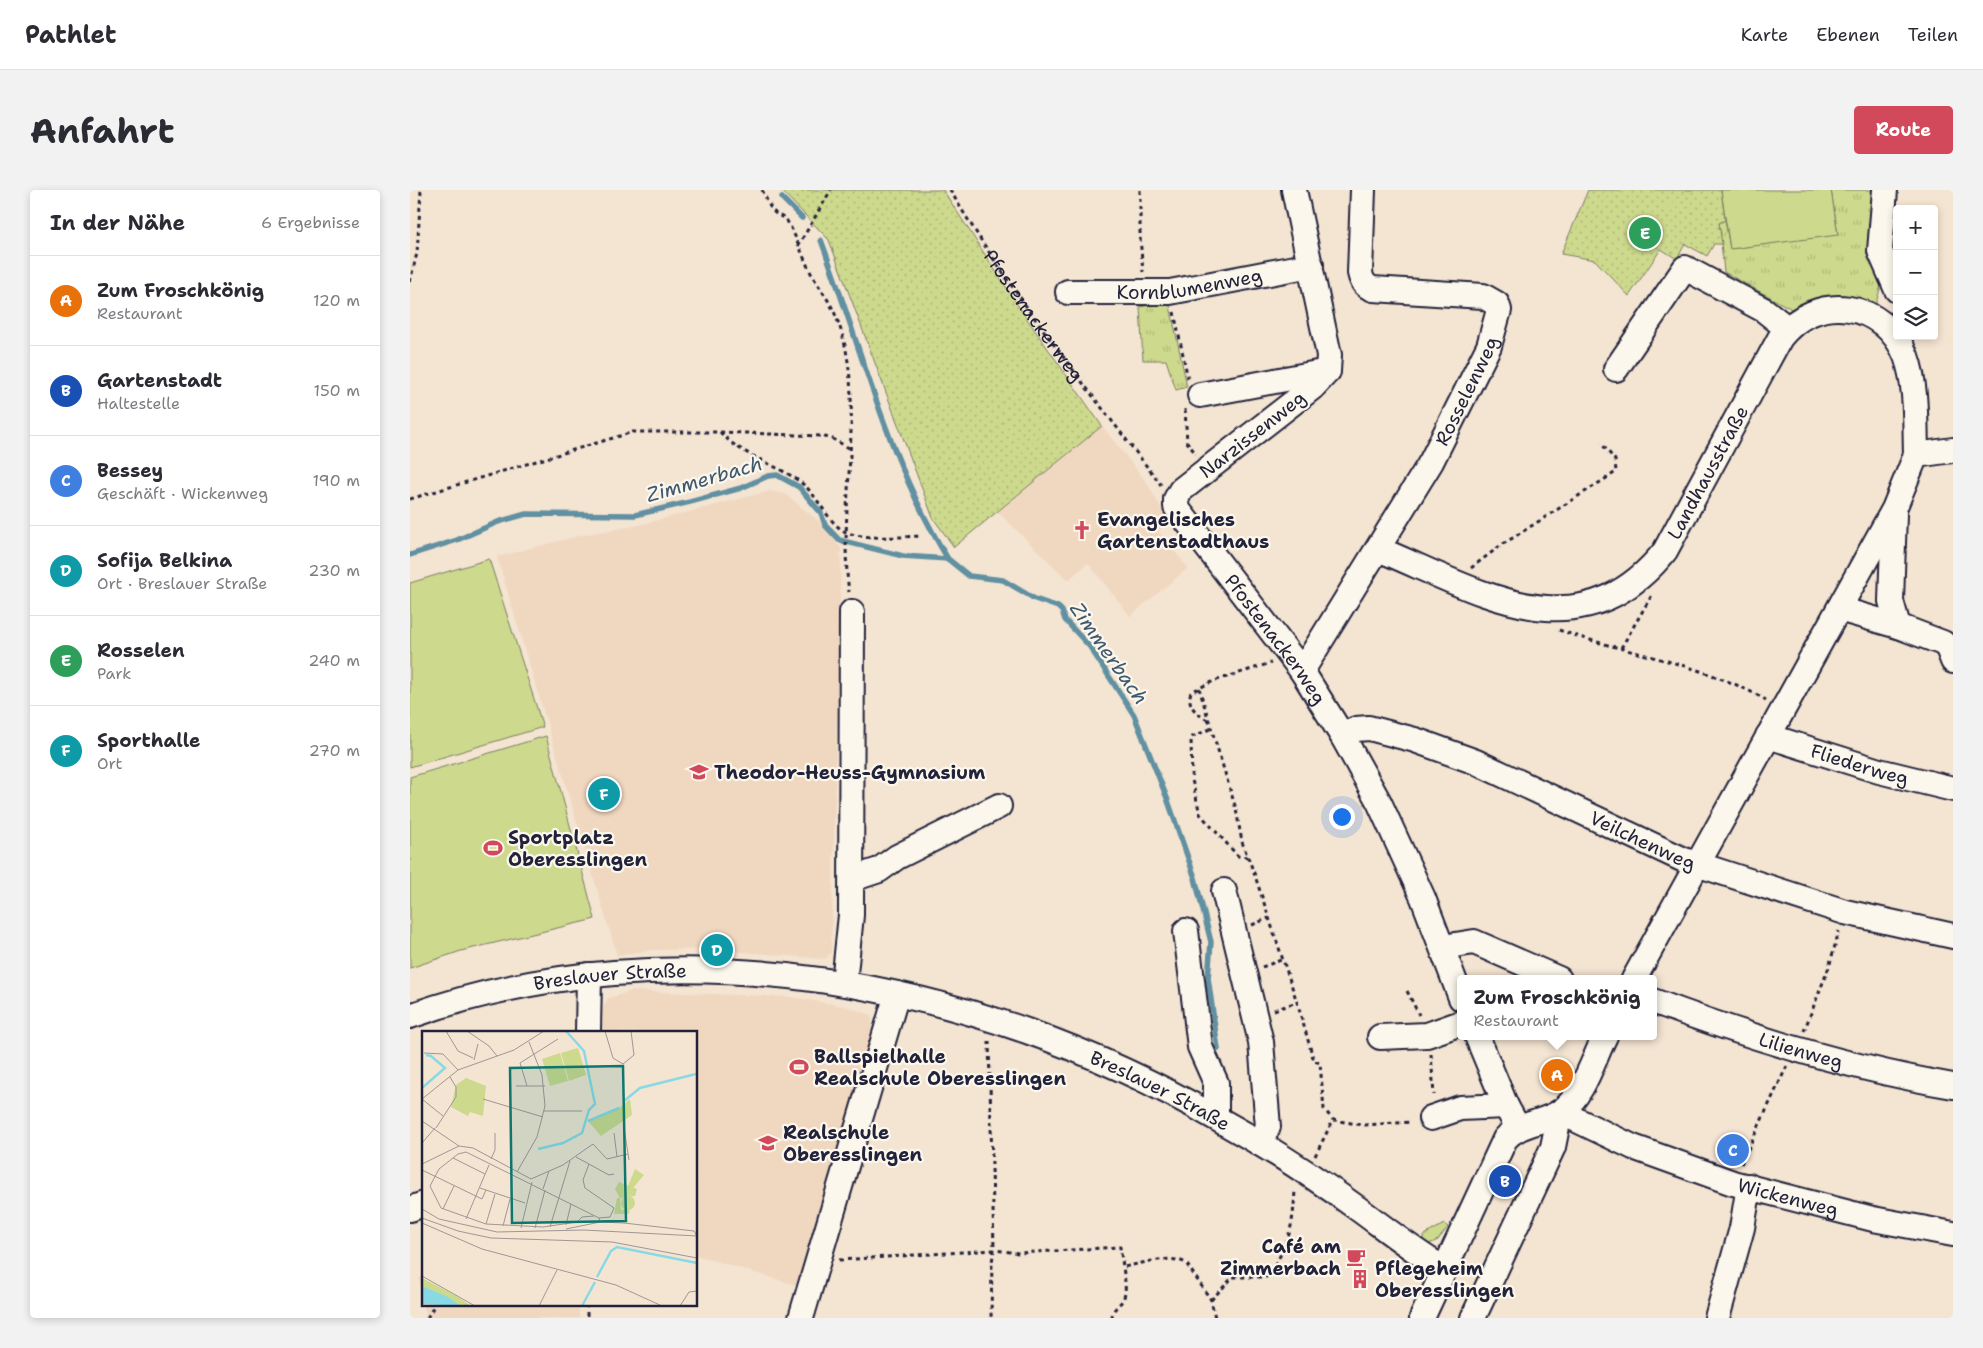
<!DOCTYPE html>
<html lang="de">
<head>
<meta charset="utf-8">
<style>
	:root { --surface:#fff; --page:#f2f2f3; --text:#2b2b33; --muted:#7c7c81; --line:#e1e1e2; --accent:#d1495b }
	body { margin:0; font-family:"Shantell Sans",sans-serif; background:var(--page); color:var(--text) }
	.controls { position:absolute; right:15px; top:15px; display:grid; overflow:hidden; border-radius:5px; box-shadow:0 2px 8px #0003 }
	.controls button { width:45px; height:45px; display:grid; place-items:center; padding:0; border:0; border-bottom:1px solid var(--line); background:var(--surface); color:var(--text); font:25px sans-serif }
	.you { position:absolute; left:931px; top:626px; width:18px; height:18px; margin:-12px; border:4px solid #fff; border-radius:50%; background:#1a73e8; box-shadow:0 0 0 8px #1a73e833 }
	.badge { display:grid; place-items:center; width:32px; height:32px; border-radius:50%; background:var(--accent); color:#fff; font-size:16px; font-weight:700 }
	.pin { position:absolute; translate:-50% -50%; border:2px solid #fff; box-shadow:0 1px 5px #0006 }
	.popup { position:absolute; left:1047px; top:785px; width:200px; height:65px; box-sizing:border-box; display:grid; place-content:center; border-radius:5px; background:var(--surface); filter:drop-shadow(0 1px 4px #0005); font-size:16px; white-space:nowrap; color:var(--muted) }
	.popup b { font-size:19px; color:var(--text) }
	.popup::after { content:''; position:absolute; left:50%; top:100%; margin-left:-10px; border:10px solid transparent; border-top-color:var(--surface) }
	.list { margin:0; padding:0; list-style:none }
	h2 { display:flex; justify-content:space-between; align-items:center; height:65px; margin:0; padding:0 20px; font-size:21px }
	h2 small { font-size:16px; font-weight:400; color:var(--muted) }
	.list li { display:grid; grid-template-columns:32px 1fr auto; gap:15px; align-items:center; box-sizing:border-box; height:90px; padding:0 20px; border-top:1px solid var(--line) }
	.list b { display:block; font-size:19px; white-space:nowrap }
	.list p { margin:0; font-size:16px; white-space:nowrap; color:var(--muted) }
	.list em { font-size:16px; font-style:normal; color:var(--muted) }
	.icon { flex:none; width:28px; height:28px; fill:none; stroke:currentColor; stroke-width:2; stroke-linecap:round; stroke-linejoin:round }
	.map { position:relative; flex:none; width:1543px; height:1128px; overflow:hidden; border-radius:5px }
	header { display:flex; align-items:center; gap:30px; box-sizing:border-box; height:70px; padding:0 25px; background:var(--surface); border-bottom:1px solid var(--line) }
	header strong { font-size:24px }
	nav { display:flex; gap:28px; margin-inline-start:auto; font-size:18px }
	.intro { display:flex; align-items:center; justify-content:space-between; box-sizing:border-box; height:120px; padding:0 30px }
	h1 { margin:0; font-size:35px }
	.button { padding:12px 22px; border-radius:5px; background:var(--accent); color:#fff; font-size:18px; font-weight:700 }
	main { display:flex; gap:30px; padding:0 30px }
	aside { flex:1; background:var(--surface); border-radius:5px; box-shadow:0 2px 8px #0003 }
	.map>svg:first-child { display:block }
</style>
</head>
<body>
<header>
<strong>Pathlet</strong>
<nav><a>Karte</a><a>Ebenen</a><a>Teilen</a></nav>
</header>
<div class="intro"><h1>Anfahrt</h1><a class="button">Route</a></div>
<main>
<aside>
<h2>In der Nähe<small>6 Ergebnisse</small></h2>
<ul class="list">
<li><span class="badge" style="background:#e8710a">A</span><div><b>Zum Froschkönig</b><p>Restaurant</p></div><em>120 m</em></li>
<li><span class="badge" style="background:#1a4fb4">B</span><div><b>Gartenstadt</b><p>Haltestelle</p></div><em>150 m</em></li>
<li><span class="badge" style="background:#3f7fe0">C</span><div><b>Bessey</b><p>Geschäft · Wickenweg</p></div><em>190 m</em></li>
<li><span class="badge" style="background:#0f9aa8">D</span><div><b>Sofija Belkina</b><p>Ort · Breslauer Straße</p></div><em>230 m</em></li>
<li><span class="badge" style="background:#2e9e5b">E</span><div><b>Rosselen</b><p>Park</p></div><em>240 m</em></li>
<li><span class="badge" style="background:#0f9aa8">F</span><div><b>Sporthalle</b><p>Ort</p></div><em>270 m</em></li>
</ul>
</aside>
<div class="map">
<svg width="1543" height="1128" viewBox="0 0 1543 1128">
	<defs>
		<pattern id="grass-tufts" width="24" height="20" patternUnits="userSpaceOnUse" patternTransform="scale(1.25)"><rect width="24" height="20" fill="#cdd98c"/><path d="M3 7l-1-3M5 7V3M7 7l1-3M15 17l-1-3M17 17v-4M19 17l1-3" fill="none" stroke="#b0ba7a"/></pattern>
		<pattern id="garden-dots" width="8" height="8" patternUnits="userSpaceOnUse" patternTransform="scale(1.25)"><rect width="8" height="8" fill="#cdd98c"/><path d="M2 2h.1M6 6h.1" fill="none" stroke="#b0ba7a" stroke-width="1.8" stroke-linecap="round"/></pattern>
	</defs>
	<rect width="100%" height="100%" fill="#f4e4d2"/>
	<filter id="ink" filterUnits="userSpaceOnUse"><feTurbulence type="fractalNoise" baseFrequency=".02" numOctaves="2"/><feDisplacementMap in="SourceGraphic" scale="10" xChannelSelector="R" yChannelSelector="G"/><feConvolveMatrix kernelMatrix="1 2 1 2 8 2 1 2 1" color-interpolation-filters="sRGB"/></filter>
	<g filter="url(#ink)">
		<path fill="#f0d7c0" d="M 692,236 L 737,293 L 759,332 L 748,341 L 778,378 L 720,426 L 678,373 L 658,390 L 588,322 Z
			M 360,301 L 375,304 L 416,337 L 431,359 L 421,763 L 415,769 L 298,759 L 243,760 L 207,765 L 87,367 L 172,345 L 225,336 Z
			M 222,801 L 380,807 L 434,816 L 461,825 L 463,842 L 386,1095 L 286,1065 L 286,842 L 193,842 L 193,816 L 199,808 Z
			M 14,1086 L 14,1114 L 169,1114 L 169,1128 L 18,1128 L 13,1115 L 9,1088 Z"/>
		<path fill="url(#grass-tufts)" stroke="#787e64" d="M 1421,0 L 1472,0 L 1472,92 L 1464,120 L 1387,122 L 1314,82 L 1309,33 L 1315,30 L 1320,59 L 1428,44 Z
			M 759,111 L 777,197 L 766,200 L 756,170 L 733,170 L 730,117 Z
			M 1034,1034 L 1038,1037 L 1028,1050 L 1017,1055 L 1010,1053 L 1016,1044 Z"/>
		<path fill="url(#garden-dots)" stroke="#787e64" d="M 371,0 L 533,0 L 613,123 L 692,236 L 544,357 L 523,328 L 419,50 Z
			M 1178,0 L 1311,0 L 1315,30 L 1309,33 L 1312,54 L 1304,54 L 1297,66 L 1275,54 L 1267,69 L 1251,59 L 1219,106 L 1185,70 L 1151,64 Z"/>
		<path fill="#cdd98c" stroke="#787e64" d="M 1311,0 L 1421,0 L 1428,45 L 1320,59 Z
			M 79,369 L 133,537 L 0,577 L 0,393 Z
			M 136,546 L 185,729 L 51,761 L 0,778 L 0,587 Z"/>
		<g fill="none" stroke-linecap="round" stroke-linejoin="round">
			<path stroke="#6090a1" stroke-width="5.5" d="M 372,8 L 392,28
				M 411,50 C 451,157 478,271 538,369
				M 0,365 L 47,350 L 88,332 L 116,324 L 225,325 L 280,312 L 331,298 L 358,286 L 367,285 L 389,297 L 411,323 L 415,335 L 429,350 L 493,366 L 538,369 L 559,386 L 593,390 L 625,409 L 648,417 L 652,421 L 655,430 L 680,457 L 724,525 L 757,608 L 785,688 L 801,752 L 798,788 L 808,859"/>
			<g stroke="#22223b" stroke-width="28">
				<g id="minor">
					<path id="s2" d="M 884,0 L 919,165 L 918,181 L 903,197 L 771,300 L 766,309 L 766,317 L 892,481 L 933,547 L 969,612 L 1013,708 L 1051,808"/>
					<path d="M 1475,0 L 1470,61 L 1487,100"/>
					<path id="s3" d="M 658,102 L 760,102 L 901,75"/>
					<path d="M 1206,179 L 1275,78 L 1354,120 L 1378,139"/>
					<path d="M 790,205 L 918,181"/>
					<path d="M 1484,324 L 1481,411 L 1488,436 L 1533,453 L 1538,458 L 1543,471"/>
					<path id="s4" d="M 968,359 C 1068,400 1169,468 1255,361 L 1370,148 C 1406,101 1474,111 1496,166 C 1507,196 1505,233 1506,265"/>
					<path d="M 1429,419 L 1488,436"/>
					<path id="s5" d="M 892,481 L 1021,272 L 1079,156 L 1089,120 L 1087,114 L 1073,106 L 963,99 C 955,96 952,92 950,83 L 953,0"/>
					<path id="s6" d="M 1358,546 L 1469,581 L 1543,599"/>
					<path id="s7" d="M 933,547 L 946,539 L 959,538 L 1005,550 L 1066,572 L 1274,670 L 1435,722 L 1543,746"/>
					<path d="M 442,689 L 469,680 L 487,667 L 589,616"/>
					<path d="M 814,701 L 851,852 L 858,937 L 849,953"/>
					<path d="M 776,741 L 790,857 L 806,893 L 806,927"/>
					<path d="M 1033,757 L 1064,752 L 1149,789"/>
					<path d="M 1224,789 L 1484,319 L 1506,265 L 1543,260"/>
					<path d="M 434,793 L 441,725 L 442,422"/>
					<path id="s8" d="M 1243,811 C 1341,848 1440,878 1543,896"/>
					<path id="s9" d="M 0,826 C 264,732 568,791 806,928 C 855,955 902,985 947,1018 C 976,1039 1003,1061 1034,1079"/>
					<path d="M 178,842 L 179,785"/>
					<path d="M 1067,846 L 1096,916 L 1108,938"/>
					<path d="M 970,847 L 1017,845 L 1051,833"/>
					<path id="s10" d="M 1150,922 L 1223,957 L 1323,993 L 1463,1029 L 1543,1044"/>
					<path d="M 1021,928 L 1050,918 L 1096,916"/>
					<path d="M 0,1019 L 14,1014"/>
					<path d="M 391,1128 L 487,804"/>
					<path d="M 1012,1128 L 1095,949 C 1110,932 1132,934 1150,922 C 1173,907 1183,870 1195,846"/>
					<path d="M 1063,1128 L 1143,957 L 1150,922"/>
					<path d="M 1307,1128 L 1332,1038 L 1339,996"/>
				</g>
			</g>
			<g stroke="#22223b" stroke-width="3" stroke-dasharray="4 4" stroke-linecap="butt">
				<path d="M 352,0 C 356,7 359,18 365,23 C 369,27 373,26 377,31 C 387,47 392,66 401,83 C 410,99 421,112 427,129 C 458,208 427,316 439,402"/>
				<path id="s1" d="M 540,0 C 602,105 678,199 751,295"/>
				<path d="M 730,0 L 730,47 L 733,82"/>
				<path d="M 388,56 L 421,0"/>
				<path d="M 0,92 L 7,63 L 11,0"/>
				<path d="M 764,122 L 778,189"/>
				<path d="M 775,219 L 777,252 L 786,264"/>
				<path d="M 310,242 C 332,267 369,274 394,295 C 409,308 417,331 434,341 C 450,350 492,347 511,346"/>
				<path d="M 0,309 L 223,242 L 310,242 L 411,246 L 423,249 L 439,258"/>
				<path d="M 1061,378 L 1090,356 L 1206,282 L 1205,270 L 1191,253"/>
				<path d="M 1149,440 C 1217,464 1293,473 1356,510"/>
				<path d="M 1211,458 L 1242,405"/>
				<path d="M 789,498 L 826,619 L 832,652 L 844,683 L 887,812 L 904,871 L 910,873 L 914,919 L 923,930"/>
				<path d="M 798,530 C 787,525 776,515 781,502 L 804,491 L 861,473"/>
				<path d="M 800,539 L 782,547 L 781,549 L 782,590 L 790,624 L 828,666 L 838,667"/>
				<path d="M 842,735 L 859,728"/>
				<path d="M 852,777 L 871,770"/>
				<path d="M 997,801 L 1009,825"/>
				<path d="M 864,820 L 887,812"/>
				<path d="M 1394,841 L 1419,777 L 1429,741"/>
				<path d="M 579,851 L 584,1060 L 582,1072 L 581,1128"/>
				<path d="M 1021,864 L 1024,905"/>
				<path d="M 905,966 L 923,930 L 953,935 L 1001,932"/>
				<path d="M 1331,974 L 1377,876"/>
				<path d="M 429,1070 L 584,1060 L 609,1063 L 710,1057 L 713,1077 C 731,1074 759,1064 776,1073 L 801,1110 L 805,1128"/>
				<path d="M 801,1110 L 823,1087 L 856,1087 L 860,1084 C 879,1051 883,1039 885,1000"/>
				<path d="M 177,1114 L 177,1128"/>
				<path d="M 17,1128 L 25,1114"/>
				<path d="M 702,1128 C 702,1117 711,1116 714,1107 C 717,1099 714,1085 713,1077"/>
			</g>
			<use href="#minor" stroke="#fbf7ec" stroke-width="24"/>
		</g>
	</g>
	<defs>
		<g id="church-bare" transform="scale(1.5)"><path d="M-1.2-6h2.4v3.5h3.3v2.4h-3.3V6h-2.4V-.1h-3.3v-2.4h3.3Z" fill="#d1495b" stroke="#fbf7ec" stroke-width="2.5" paint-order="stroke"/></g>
		<g id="school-bare" transform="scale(1.5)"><path d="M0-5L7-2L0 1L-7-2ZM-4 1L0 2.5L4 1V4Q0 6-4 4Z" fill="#d1495b" stroke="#fbf7ec" stroke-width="2.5" paint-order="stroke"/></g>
		<g id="stadium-bare" transform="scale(1.5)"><path d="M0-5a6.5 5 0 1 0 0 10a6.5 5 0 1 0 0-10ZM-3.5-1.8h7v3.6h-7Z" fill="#d1495b" stroke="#fbf7ec" stroke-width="2.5" paint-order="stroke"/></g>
		<g id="cafe-bare" transform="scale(1.5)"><path d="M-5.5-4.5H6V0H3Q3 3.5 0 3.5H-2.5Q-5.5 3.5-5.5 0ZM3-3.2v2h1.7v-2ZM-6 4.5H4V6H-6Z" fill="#d1495b" stroke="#fbf7ec" stroke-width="2.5" paint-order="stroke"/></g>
		<g id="building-bare" transform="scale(1.5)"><path d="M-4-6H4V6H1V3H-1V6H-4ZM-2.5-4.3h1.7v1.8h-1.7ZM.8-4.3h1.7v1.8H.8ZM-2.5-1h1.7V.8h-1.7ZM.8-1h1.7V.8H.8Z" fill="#d1495b" stroke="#fbf7ec" stroke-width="2.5" paint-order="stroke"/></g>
	</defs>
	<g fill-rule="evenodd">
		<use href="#church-bare" x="672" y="340"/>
		<use href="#school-bare" x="289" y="582"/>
		<use href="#stadium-bare" x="83" y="658"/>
		<use href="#stadium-bare" x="389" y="877"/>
		<use href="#school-bare" x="358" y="953"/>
		<use href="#cafe-bare" x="946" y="1067"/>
		<use href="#building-bare" x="950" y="1089"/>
	</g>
	<g text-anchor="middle" stroke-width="4.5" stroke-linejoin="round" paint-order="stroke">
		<g font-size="19" fill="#22223b" stroke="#fbf7ec">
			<text dy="7" stroke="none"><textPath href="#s3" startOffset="122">Kornblumenweg</textPath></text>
			<text dy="7" stroke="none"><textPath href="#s1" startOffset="151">Pfostenackerweg</textPath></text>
			<text dy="7" stroke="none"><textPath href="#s5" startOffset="325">Rosselenweg</textPath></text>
			<text transform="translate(842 244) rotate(-38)" y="7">Narzissenweg</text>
			<text dy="7" stroke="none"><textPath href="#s4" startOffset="406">Landhausstraße</textPath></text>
			<text dy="7" stroke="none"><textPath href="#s2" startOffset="558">Pfostenackerweg</textPath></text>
			<text dy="7" stroke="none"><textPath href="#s6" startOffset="96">Fliederweg</textPath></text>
			<text dy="7" stroke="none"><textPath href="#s7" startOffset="325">Veilchenweg</textPath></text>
			<text dy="7" stroke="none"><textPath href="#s9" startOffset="205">Breslauer Straße</textPath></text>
			<text dy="7" stroke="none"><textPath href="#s8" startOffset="156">Lilienweg</textPath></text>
			<text dy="7" stroke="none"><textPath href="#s9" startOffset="775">Breslauer Straße</textPath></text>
			<text dy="7" stroke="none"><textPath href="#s10" startOffset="244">Wickenweg</textPath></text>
		</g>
		<g font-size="19" font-weight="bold" fill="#22223b" stroke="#fbf7ec" text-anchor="start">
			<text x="687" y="336">Evangelisches<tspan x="687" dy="22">Gartenstadthaus</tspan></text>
			<text x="304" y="589">Theodor-Heuss-Gymnasium</text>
			<text x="98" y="654">Sportplatz<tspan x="98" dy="22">Oberesslingen</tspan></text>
			<text x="404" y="873">Ballspielhalle<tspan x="404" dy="22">Realschule Oberesslingen</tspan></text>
			<text x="373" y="949">Realschule<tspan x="373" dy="22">Oberesslingen</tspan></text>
			<text x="931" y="1063" text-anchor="end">Café am<tspan x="931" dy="22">Zimmerbach</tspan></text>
			<text x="965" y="1085">Pflegeheim<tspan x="965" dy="22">Oberesslingen</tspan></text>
		</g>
		<g font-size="20" font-style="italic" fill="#41596e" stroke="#fbf7ec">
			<text transform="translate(294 289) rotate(-16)" y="7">Zimmerbach</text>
			<text transform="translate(699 463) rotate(55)" y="7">Zimmerbach</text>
		</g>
	</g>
	<g transform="translate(12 841)">
		<rect width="275" height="275" fill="#f4e4d2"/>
		<path d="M 213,138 L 222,144 L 211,157 L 206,155 ZM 195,167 L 200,167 L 198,168 L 199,179 L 208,177 L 207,183 L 192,183 ZM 0,247 L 33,264 L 49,275 L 39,275 L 0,255 Z" fill="#cdd98c"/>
		<path d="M 44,47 L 64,55 L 61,85 L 48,81 L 46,85 L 29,76 L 34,54 Z" fill="#cdd98c"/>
		<path d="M 208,68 L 210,84 L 179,105 L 166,90 L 197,77 ZM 197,151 L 215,158 L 213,165 L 198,167 L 193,158 Z" fill="#cdd98c"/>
		<path d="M 156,17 L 164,44 L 147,50 L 139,22 ZM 138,22 L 146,50 L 128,55 L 120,28 ZM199 172a7 7 0 1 1 14 0a7 7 0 1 1-14 0Z" fill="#cdd98c"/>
		<path d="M 0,255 L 26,266 L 39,275 L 0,273 Z" fill="#89d9e5"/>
		<path fill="none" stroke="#89d9e5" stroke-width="2.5" d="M 0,57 L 23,37 L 9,25 L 4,24M 202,70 L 218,57 L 274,43M 166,90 L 197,77M 116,118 L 141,112 L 160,102 L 167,79 L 173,73 L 162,20 L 144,0M 175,246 L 189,220 L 195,216 L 275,232M 160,275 L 173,251"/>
		<path fill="none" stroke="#a09696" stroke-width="1" d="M 24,0 L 36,20 L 51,27M 45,0 L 67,15 L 75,25M 183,0 L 191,27 L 201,33 L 212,24 L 209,0M 2,22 L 21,23 L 36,39M 52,29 L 56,13M 94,55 L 123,55M 105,55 L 98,32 L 136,8M 0,68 L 21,85M 0,68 L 36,39 L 92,19 L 122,0M 61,68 L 121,86M 122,80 L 160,80M 0,90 L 37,115 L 51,117 L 109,148M 14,97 L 34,66 L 34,56 L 28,46M 202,97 L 207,129M 192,102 L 195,126M 0,112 L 13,97M 154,126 L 187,144 L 192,143M 31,127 L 63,143M 69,128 L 73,119 L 73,102M 0,133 L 37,115M 167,133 L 161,149 L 163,157 L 192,177 L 188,186 L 177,187M 0,139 L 60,168 L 64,159M 95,141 L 115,106 L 123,75 L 120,44 L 107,11M 109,148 L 141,134 L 171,113 L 185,128 L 206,123M 58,157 L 103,172M 121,158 L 127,140M 0,178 L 17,188 L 75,201 L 162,199 L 275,205M 21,178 L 32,155M 172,185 L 160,186 L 155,191 L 121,196 L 64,193 L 19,177 L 8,155 L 17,138 L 36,123 L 44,121 L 177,187 L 178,191M 0,187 L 36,200 L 69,207 L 190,211 L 275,227M 44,188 L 67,134M 0,192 L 60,218 L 194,254 L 240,275M 64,193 L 73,163M 144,194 L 149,173M 81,195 L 88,168M 128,196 L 148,130M 99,197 L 110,151M 113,197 L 123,159M 144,198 L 178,191 L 202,192 L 272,200 L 275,205M 0,245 L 53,275M 117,275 L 135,239M 258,275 L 267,261 L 275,260"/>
		<path fill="#0f766e" fill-opacity="0.15" stroke="#0f766e" stroke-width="2.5" d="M 201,35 L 204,190 L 90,192 L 88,37 Z"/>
		<rect width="275" height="275" fill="none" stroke="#22223b" stroke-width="2.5"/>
	</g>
</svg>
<div class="controls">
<button>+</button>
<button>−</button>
<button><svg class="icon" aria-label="layers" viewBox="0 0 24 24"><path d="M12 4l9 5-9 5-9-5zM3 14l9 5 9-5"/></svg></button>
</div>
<div class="you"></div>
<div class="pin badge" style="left:1147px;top:885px;background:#e8710a">A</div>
<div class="popup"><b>Zum Froschkönig</b>Restaurant</div>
<div class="pin badge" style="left:1095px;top:991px;background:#1a4fb4">B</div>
<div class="pin badge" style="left:1323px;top:960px;background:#3f7fe0">C</div>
<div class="pin badge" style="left:307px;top:760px;background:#0f9aa8">D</div>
<div class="pin badge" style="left:1235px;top:43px;background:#2e9e5b">E</div>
<div class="pin badge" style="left:194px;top:604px;background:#0f9aa8">F</div>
</div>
</main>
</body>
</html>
